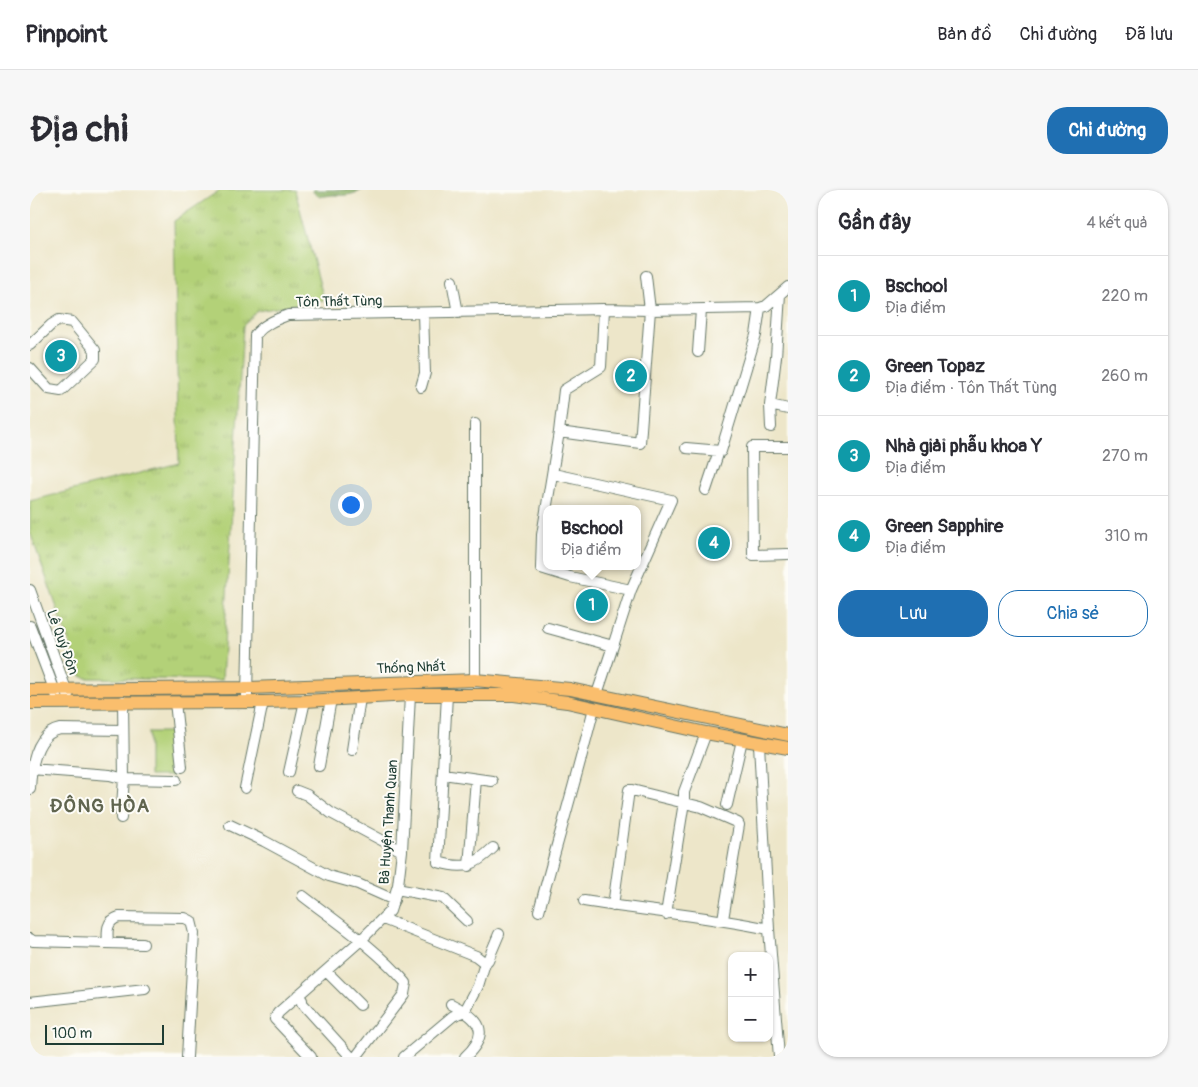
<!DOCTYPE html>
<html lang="vi">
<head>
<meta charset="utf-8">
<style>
	:root { --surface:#fff; --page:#f7f7f7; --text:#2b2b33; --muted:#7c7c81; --line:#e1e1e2; --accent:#1f6fb2 }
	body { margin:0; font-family:Pangolin,sans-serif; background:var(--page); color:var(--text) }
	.controls { position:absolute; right:15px; bottom:15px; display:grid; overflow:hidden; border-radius:10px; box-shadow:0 1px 4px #0004 }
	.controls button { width:45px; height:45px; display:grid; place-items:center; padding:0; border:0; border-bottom:1px solid var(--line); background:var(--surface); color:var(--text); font:25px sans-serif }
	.scale { position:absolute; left:15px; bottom:12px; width:119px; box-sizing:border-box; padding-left:5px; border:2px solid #1f3d34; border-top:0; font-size:14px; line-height:18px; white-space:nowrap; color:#1f3d34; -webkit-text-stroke:4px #fdfcf7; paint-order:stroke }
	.you { position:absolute; left:320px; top:314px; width:18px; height:18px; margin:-12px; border:4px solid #fff; border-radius:50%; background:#1a73e8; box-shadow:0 0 0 8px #1a73e833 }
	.badge { display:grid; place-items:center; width:32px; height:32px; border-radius:50%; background:var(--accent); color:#fff; font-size:16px; font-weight:700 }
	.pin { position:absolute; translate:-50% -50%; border:2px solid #fff; box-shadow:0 1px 5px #0006 }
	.popup { position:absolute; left:513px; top:315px; width:98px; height:65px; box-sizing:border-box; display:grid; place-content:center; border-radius:10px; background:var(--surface); filter:drop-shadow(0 1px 4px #0005); font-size:16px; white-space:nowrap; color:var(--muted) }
	.popup b { font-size:19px; color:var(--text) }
	.popup::after { content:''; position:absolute; left:50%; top:100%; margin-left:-10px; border:10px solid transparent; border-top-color:var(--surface) }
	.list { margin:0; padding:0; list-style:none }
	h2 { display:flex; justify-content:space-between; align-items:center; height:65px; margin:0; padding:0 20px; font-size:21px }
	h2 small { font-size:16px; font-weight:400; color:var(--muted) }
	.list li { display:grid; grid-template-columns:32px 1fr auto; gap:15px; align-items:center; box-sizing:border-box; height:80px; padding:0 20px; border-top:1px solid var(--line) }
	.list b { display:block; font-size:19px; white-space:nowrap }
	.list p { margin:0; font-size:16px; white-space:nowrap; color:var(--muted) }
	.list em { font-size:16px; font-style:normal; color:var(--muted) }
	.actions { display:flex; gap:10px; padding:15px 20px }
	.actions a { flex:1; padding:11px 0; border:1px solid var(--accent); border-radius:20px; text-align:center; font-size:18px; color:var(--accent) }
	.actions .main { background:var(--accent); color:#fff }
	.map { position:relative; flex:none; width:758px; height:867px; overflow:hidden; border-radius:20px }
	header { display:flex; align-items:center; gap:30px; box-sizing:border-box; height:70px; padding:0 25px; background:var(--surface); border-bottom:1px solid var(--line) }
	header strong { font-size:24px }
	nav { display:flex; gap:28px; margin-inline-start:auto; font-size:18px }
	.intro { display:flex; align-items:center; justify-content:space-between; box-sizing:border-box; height:120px; padding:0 30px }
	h1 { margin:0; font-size:35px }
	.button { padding:12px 22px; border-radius:20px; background:var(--accent); color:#fff; font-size:18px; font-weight:700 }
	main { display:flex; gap:30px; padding:0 30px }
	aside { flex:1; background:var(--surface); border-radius:20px; box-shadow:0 1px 4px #0004 }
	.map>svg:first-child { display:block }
</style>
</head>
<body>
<header>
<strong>Pinpoint</strong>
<nav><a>Bản đồ</a><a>Chỉ đường</a><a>Đã lưu</a></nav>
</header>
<div class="intro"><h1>Địa chỉ</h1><a class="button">Chỉ đường</a></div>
<main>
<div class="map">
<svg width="758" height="867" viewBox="0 0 758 867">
	<defs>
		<pattern id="grass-tufts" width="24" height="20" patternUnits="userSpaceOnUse" patternTransform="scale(1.25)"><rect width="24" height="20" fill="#b3d178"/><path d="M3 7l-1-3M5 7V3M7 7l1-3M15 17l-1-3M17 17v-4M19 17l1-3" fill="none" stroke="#9ab468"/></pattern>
		<pattern id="forest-crowns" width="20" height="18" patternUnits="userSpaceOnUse" patternTransform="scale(1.25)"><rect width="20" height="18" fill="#8eb368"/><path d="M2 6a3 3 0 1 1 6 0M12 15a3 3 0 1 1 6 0" fill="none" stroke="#739356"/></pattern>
	</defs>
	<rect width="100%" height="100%" fill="#fdfcf7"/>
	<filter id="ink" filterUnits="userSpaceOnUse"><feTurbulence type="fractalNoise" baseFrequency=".02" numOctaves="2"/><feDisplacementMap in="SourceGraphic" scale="10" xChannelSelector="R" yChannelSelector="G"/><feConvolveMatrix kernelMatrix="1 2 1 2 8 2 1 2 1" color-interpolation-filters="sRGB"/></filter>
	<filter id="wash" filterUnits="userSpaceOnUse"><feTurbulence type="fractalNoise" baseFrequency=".0096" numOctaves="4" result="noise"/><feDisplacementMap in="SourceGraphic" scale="20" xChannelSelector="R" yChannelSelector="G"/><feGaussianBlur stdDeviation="1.12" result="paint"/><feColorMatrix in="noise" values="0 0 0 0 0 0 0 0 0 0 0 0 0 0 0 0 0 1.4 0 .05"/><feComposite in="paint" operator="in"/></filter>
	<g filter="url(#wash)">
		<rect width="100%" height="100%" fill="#ede6c9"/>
		<path fill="url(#grass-tufts)" stroke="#698756" d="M 190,0 L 265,0 L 294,110 L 227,121 L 213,136 L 192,490 L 56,488 L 51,486 L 47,474 L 0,342 L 0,311 L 149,273 L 144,31 Z"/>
		<path fill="url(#forest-crowns)" stroke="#56784e" d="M 282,0 L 332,0 C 322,5 315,6 304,5 C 295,5 288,10 282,0 Z"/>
		<path fill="#b3d178" stroke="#698756" d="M 119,542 L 142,542 L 142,586 L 119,586 Z"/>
	</g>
	<g filter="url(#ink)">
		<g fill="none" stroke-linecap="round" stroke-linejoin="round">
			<g stroke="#677868" stroke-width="12">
				<path id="minor" d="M 422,91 L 428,123
					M 0,155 L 21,135 L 29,130 L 42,132 L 65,160 L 65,169 L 31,201 L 19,199 L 0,178
					M 668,162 L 671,120
					M 391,197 L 395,183 L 393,123
					M 740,215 L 758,219
					M 741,237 L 740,215 L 746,167 L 750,104
					M 529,242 L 534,200 L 571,177 L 574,119
					M 758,257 L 722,257 L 723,365 L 758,364
					M 656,258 L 691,261 L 726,145 L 730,118
					M 528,285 L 641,310 L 601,400
					M 676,300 L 689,261
					M 0,400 L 38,505
					M 0,436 L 29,512
					M 518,438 L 583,456 L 601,400 L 540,387 L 511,378 L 512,345 L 529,242 L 610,253 L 620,120 L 616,86
					M 445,490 L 445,234
					M 567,504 L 583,456
					M 417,505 L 408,672 C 435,680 444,676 463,658
					M 217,506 L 225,145 C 234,134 245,130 258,125 L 574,119 L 620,120 L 730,118 L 736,116 L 758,97
					M 145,512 L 152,577
					M 729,554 L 739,739 L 749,867
					M 322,560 L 330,508
					M 289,576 L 301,509
					M 1,579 L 80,585 L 94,589 L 146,590
					M 259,582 L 275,511
					M 413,584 L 462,591
					M 215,598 L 233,512
					M 0,599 C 1,578 5,544 30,539 L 93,540
					M 267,601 L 277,605 L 301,623 L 372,661
					M 697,615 L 712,550
					M 91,628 L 94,589 L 93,511
					M 200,635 L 234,651 L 299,686 L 328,694 L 364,710
					M 439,676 L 446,589
					M 367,699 L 413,708 L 437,731
					M 273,706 C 308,733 347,759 376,793 L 374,804 L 326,867
					M 554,711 C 616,721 678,726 739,739
					M 583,716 L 599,600 L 602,600 L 671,617 L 708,633 L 709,635 L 693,729
					M 509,721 C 527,653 547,586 564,518
					M 636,724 L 654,612 L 654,602 L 676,543
					M 353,729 L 446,766 L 455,773
					M 0,749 L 3,751 L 113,754
					M 78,753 C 77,741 76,731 89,727 L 155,728 L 161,731 L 164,743 L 157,867
					M 296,781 L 330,815
					M 268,805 L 272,810 L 272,813 L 321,867
					M 0,812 L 115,799
					M 421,814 C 449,828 462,842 435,867
					M 435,821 L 448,796 L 455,773 L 458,770 L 469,744
					M 281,867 L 245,829 L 248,823 L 331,750 L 360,721 L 368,695 L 372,661 L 380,505
					M 374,867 L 423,826 L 435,821"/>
			</g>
			<g stroke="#677868" stroke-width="14">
				<path id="major" d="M 0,500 L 218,498 L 445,490 L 540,499 L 758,545
					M 0,513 L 233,512 L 275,511 L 380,505 L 484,505 L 537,512 L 676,543 L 758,558"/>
			</g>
			<use href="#minor" stroke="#fff" stroke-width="10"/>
			<use href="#major" stroke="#fabe6d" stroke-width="12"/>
		</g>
	</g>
	<g text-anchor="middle" stroke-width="4" stroke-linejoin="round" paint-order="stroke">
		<g font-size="14" fill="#1f3d34" stroke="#fdfcf7">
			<text transform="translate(309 111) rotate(-1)" y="5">Tôn Thất Tùng</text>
			<text transform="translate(33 452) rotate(70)" y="5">Lê Quý Đôn</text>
			<text transform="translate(381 477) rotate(-2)" y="5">Thống Nhất</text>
			<text transform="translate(358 632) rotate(-86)" y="5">Bà Huyện Thanh Quan</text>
		</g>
		<g font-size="19" font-weight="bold" letter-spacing="1" fill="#60654f" stroke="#fdfcf7">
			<text x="70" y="622">ĐÔNG HÒA</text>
		</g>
	</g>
</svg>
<div class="controls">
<button>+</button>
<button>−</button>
</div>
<div class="scale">100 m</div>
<div class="you"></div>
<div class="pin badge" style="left:562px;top:415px;background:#0f9aa8">1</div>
<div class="popup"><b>Bschool</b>Địa điểm</div>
<div class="pin badge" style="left:601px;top:186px;background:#0f9aa8">2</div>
<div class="pin badge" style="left:31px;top:166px;background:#0f9aa8">3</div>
<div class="pin badge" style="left:684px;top:353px;background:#0f9aa8">4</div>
</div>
<aside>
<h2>Gần đây<small>4 kết quả</small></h2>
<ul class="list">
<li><span class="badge" style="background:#0f9aa8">1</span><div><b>Bschool</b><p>Địa điểm</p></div><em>220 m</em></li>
<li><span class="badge" style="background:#0f9aa8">2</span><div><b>Green Topaz</b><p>Địa điểm · Tôn Thất Tùng</p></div><em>260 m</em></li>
<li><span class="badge" style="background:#0f9aa8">3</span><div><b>Nhà giải phẫu khoa Y</b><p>Địa điểm</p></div><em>270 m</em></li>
<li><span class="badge" style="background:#0f9aa8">4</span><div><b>Green Sapphire</b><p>Địa điểm</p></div><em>310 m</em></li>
</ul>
<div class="actions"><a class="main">Lưu</a><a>Chia sẻ</a></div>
</aside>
</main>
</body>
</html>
